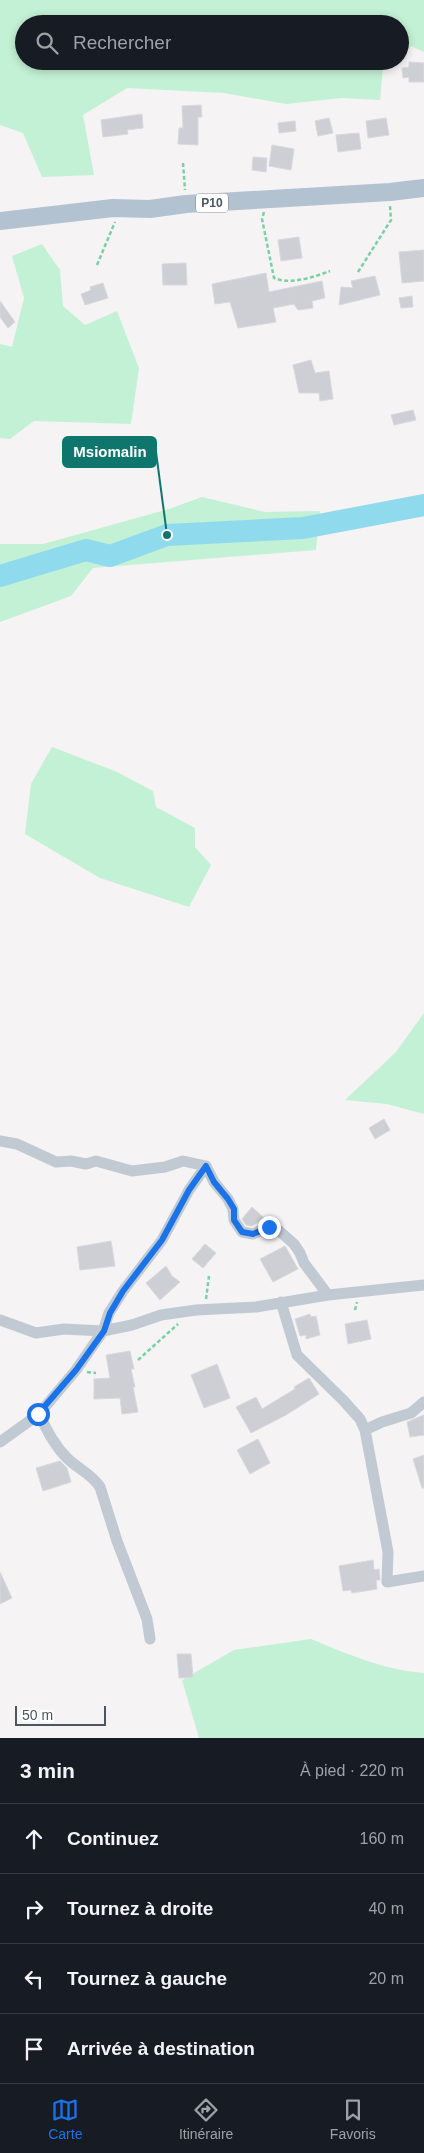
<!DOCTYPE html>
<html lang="fr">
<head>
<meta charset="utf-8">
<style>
	:root { --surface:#171b24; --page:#242831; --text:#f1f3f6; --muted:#9ea1a6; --line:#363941; --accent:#1a73e8 }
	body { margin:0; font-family:Arial,sans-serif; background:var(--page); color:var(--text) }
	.scale { position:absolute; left:15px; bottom:12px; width:91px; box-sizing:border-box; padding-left:5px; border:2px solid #4a5661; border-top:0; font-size:14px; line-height:18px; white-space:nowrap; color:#4a5661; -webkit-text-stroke:4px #fff; paint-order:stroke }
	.stop { position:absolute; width:15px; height:15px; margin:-11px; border:4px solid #1a73e8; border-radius:50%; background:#fff }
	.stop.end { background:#1a73e8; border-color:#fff; box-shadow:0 1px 5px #0008 }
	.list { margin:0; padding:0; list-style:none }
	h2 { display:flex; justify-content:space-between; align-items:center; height:65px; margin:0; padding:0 20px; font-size:21px }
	h2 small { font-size:16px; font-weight:400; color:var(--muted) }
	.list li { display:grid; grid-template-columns:32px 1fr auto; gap:15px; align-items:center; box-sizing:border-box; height:70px; padding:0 20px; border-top:1px solid var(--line) }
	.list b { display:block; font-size:19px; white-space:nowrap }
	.list em { font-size:16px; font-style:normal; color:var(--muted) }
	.icon { flex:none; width:28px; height:28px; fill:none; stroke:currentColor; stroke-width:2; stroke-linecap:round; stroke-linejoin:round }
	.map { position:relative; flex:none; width:424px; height:1738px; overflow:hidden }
	.search { position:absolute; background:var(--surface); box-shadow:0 2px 8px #0003; left:15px; right:15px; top:15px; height:55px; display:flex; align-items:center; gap:12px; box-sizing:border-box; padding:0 18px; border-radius:28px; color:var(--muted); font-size:19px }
	.sheet { height:345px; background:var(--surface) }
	nav { display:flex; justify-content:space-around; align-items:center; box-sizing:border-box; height:70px; border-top:1px solid var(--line); background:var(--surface); font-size:14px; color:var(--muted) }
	nav a { display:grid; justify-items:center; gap:2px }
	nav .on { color:var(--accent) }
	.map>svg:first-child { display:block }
</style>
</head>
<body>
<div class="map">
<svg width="424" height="1738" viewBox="0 0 424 1738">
	<rect width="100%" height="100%" fill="#f5f3f3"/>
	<path fill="#c3f1d5" d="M 0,0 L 424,0 L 424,52 L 411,46 L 400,54 L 400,24 L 24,24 L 24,61 L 389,61 L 383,66 L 380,100 L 341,98 L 286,104 L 224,93 L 127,88 L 83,115 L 94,175 L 42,177 L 23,133 L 0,125 Z
		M 42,244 L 60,270 L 63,306 L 85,325 L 117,311 L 139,368 L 131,424 L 34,421 L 10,439 L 0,438 L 0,344 L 12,347 L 24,298 L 12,256 Z
		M 202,497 L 265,512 L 320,511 L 316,550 L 93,568 L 71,596 L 0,622 L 0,544 L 43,544 L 169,509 Z
		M 52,747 L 117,772 L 153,791 L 156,807 L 195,828 L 195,847 L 211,865 L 189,907 L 100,878 L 25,834 L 31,784 Z
		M 424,1013 L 424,1114 L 387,1104 L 345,1100 L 396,1052 Z
		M 311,1639 C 348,1654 383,1670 424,1673 L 424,1738 L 199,1738 L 182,1680 L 234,1650 Z"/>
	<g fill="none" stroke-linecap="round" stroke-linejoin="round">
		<path stroke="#90daee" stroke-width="22" d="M 0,576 L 86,550 L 110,556 L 167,535 L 303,528 L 424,505"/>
	</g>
	<path fill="#cdcfd5" stroke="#d7d9de" d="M 409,62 L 424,63 L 424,82 L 409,82 L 409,77 L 403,78 L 402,68 L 409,67 Z
		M 201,105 L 202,117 L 198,117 L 198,145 L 178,144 L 179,128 L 183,128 L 182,106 Z
		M 142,114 L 143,128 L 127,130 L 128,134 L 103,137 L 101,120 Z
		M 329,118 L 333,133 L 318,136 L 315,121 Z
		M 386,118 L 389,135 L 368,138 L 366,121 Z
		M 295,121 L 296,131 L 279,133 L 278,123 Z
		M 359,133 L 361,149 L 338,152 L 336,135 Z
		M 272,145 L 294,149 L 291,170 L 269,166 Z
		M 253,157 L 267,158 L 266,172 L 252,170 Z
		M 299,237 L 302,258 L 281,261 L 278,240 Z
		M 424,250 L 424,281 L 402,283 L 399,252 Z
		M 186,263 L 187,285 L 163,285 L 162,264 Z
		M 266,273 L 269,292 L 322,281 L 325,298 L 312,301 L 313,308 L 298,310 L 294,304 L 273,308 L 276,322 L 238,328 L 230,302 L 215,304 L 212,284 Z
		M 375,276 L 380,295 L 339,305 L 341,287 L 353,288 L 351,281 Z
		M 103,283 L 108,298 L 85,305 L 81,294 L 91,290 L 90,287 Z
		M 412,296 L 413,307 L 401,308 L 399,298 Z
		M 0,301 L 15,322 L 8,328 L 0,317 Z
		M 311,360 L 315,373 L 329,371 L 333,399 L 320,401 L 319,393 L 299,393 L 293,365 Z
		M 413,410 L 416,420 L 394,425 L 391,415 Z
		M 384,1119 L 390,1130 L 375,1139 L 369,1128 Z
		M 252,1207 L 264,1218 L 252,1226 L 246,1225 L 242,1219 Z
		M 111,1241 L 115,1266 L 80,1270 L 77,1247 Z
		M 205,1244 L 216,1253 L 203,1268 L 192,1259 Z
		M 285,1246 L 298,1269 L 273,1282 L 260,1259 Z
		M 166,1266 L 172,1276 L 180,1282 L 160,1300 L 146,1283 Z
		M 310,1314 L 311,1317 L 316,1316 L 320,1335 L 306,1339 L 306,1335 L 300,1336 L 295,1319 Z
		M 367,1320 L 371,1339 L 348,1344 L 345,1324 Z
		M 130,1351 L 134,1369 L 131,1369 L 135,1387 L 133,1387 L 138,1412 L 122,1414 L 120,1398 L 94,1399 L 94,1379 L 110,1378 L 106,1355 Z
		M 217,1364 L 230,1398 L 204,1408 L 191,1375 Z
		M 309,1378 L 319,1394 L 286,1415 L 251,1433 L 236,1407 L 256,1397 L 262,1409 L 295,1389 L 294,1387 Z
		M 424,1415 L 424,1435 L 410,1437 L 407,1422 Z
		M 258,1439 L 270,1463 L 250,1474 L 237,1450 Z
		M 424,1455 L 424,1488 L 422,1488 L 413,1459 Z
		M 60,1461 L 67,1468 L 71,1482 L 43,1491 L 36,1468 Z
		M 373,1560 L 374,1570 L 379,1569 L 380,1580 L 376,1580 L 377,1589 L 352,1593 L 351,1590 L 343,1591 L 339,1566 Z
		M 0,1572 L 12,1598 L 0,1604 Z
		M 177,1654 L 191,1654 L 193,1677 L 179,1678 Z"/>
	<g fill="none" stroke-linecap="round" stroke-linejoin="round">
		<path stroke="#7ad0a6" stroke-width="2.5" stroke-dasharray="4 2.5" stroke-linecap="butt" d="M 183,163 L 185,190
			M 264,212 L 262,219 L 274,278 C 291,285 314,277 330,271
			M 97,265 L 115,222
			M 358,272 L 391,220 L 390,206
			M 206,1299 L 209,1276
			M 355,1310 L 357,1302
			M 138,1360 L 178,1324
			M 87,1372 L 96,1373"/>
		<path stroke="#c1cad2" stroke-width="11" d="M 0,1141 L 17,1144 L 56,1162 L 71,1161 L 86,1164 L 96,1161 L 132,1171 L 165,1167 L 183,1161 L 206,1166 L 214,1182 L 228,1199 L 233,1209 L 234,1220 L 242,1232 L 253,1234 L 269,1227 L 276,1228 L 294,1244 L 300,1253 L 304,1263 L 328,1295
			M 281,1302 L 297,1355 L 343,1400 L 360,1419 L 365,1430 L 388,1552 L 387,1582 L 424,1576
			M 0,1320 L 36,1333 L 64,1329 L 103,1331 L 132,1325 L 161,1315 L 196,1310 L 256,1307 L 328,1295 L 424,1285
			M 39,1414 C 47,1430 54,1445 67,1458 C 78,1469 92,1474 100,1487 L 117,1541 L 147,1619 L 150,1639
			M 365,1430 L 382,1422 L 411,1413 L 424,1402
			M 0,1442 L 39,1414 L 76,1370 L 103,1331 L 109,1313 L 123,1291 L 162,1240 L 189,1190 L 206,1166"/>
		<path stroke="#b3c2d1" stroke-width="18" d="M 0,221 L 113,208 L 150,209 L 186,204 L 390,192 L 424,188"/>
	</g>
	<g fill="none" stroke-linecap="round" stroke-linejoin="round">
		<path stroke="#1a73e8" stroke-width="6" d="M 38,1414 L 76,1370 L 104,1331 L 110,1313 L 123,1291 L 162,1240 L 189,1190 L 206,1166 L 214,1182 L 228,1199 L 234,1209 L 234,1220 L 242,1232 L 253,1234 L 269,1227"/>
	</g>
	<g text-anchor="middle" stroke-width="4" stroke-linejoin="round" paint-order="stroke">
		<rect fill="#fff" stroke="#808990" stroke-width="1" x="196" y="193.5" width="32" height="19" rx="4"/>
		<g font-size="12" font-weight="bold" fill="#4a5661">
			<text x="212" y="207">P10</text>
		</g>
	</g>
	<path fill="none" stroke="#0f766e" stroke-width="2" d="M167 535L156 452"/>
	<circle fill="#0f766e" stroke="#fff" stroke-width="2" cx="167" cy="535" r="5"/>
	<rect fill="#0f766e" stroke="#0f766e" stroke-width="2" x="63" y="437" width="93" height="30" rx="5"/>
	<g font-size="15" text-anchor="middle" font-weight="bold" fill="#fff">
		<text x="110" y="457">Msiomalin</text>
	</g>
</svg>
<div class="scale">50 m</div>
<div class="stop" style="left:38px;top:1414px"></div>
<div class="stop end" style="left:269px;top:1227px"></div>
<div class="search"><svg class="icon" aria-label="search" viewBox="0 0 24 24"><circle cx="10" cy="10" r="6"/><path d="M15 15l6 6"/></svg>Rechercher</div>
</div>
<section class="sheet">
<h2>3 min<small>À pied · 220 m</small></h2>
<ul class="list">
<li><svg class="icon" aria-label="ahead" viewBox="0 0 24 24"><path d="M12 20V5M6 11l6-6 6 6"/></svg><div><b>Continuez</b></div><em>160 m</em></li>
<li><svg class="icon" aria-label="right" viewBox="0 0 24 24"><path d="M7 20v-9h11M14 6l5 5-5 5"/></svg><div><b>Tournez à droite</b></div><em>40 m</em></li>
<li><svg class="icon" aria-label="left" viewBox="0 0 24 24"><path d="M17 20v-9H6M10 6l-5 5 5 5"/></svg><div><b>Tournez à gauche</b></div><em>20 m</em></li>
<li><svg class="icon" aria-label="arrive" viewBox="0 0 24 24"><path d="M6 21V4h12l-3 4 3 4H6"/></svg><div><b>Arrivée à destination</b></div></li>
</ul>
</section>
<nav>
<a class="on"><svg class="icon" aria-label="map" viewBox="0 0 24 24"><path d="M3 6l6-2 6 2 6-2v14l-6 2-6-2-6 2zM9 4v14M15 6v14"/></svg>Carte</a>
<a><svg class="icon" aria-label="directions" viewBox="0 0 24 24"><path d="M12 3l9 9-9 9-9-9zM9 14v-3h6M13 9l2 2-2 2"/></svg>Itinéraire</a>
<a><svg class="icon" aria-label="saved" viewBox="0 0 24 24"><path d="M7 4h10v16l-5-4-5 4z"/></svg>Favoris</a>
</nav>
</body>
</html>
